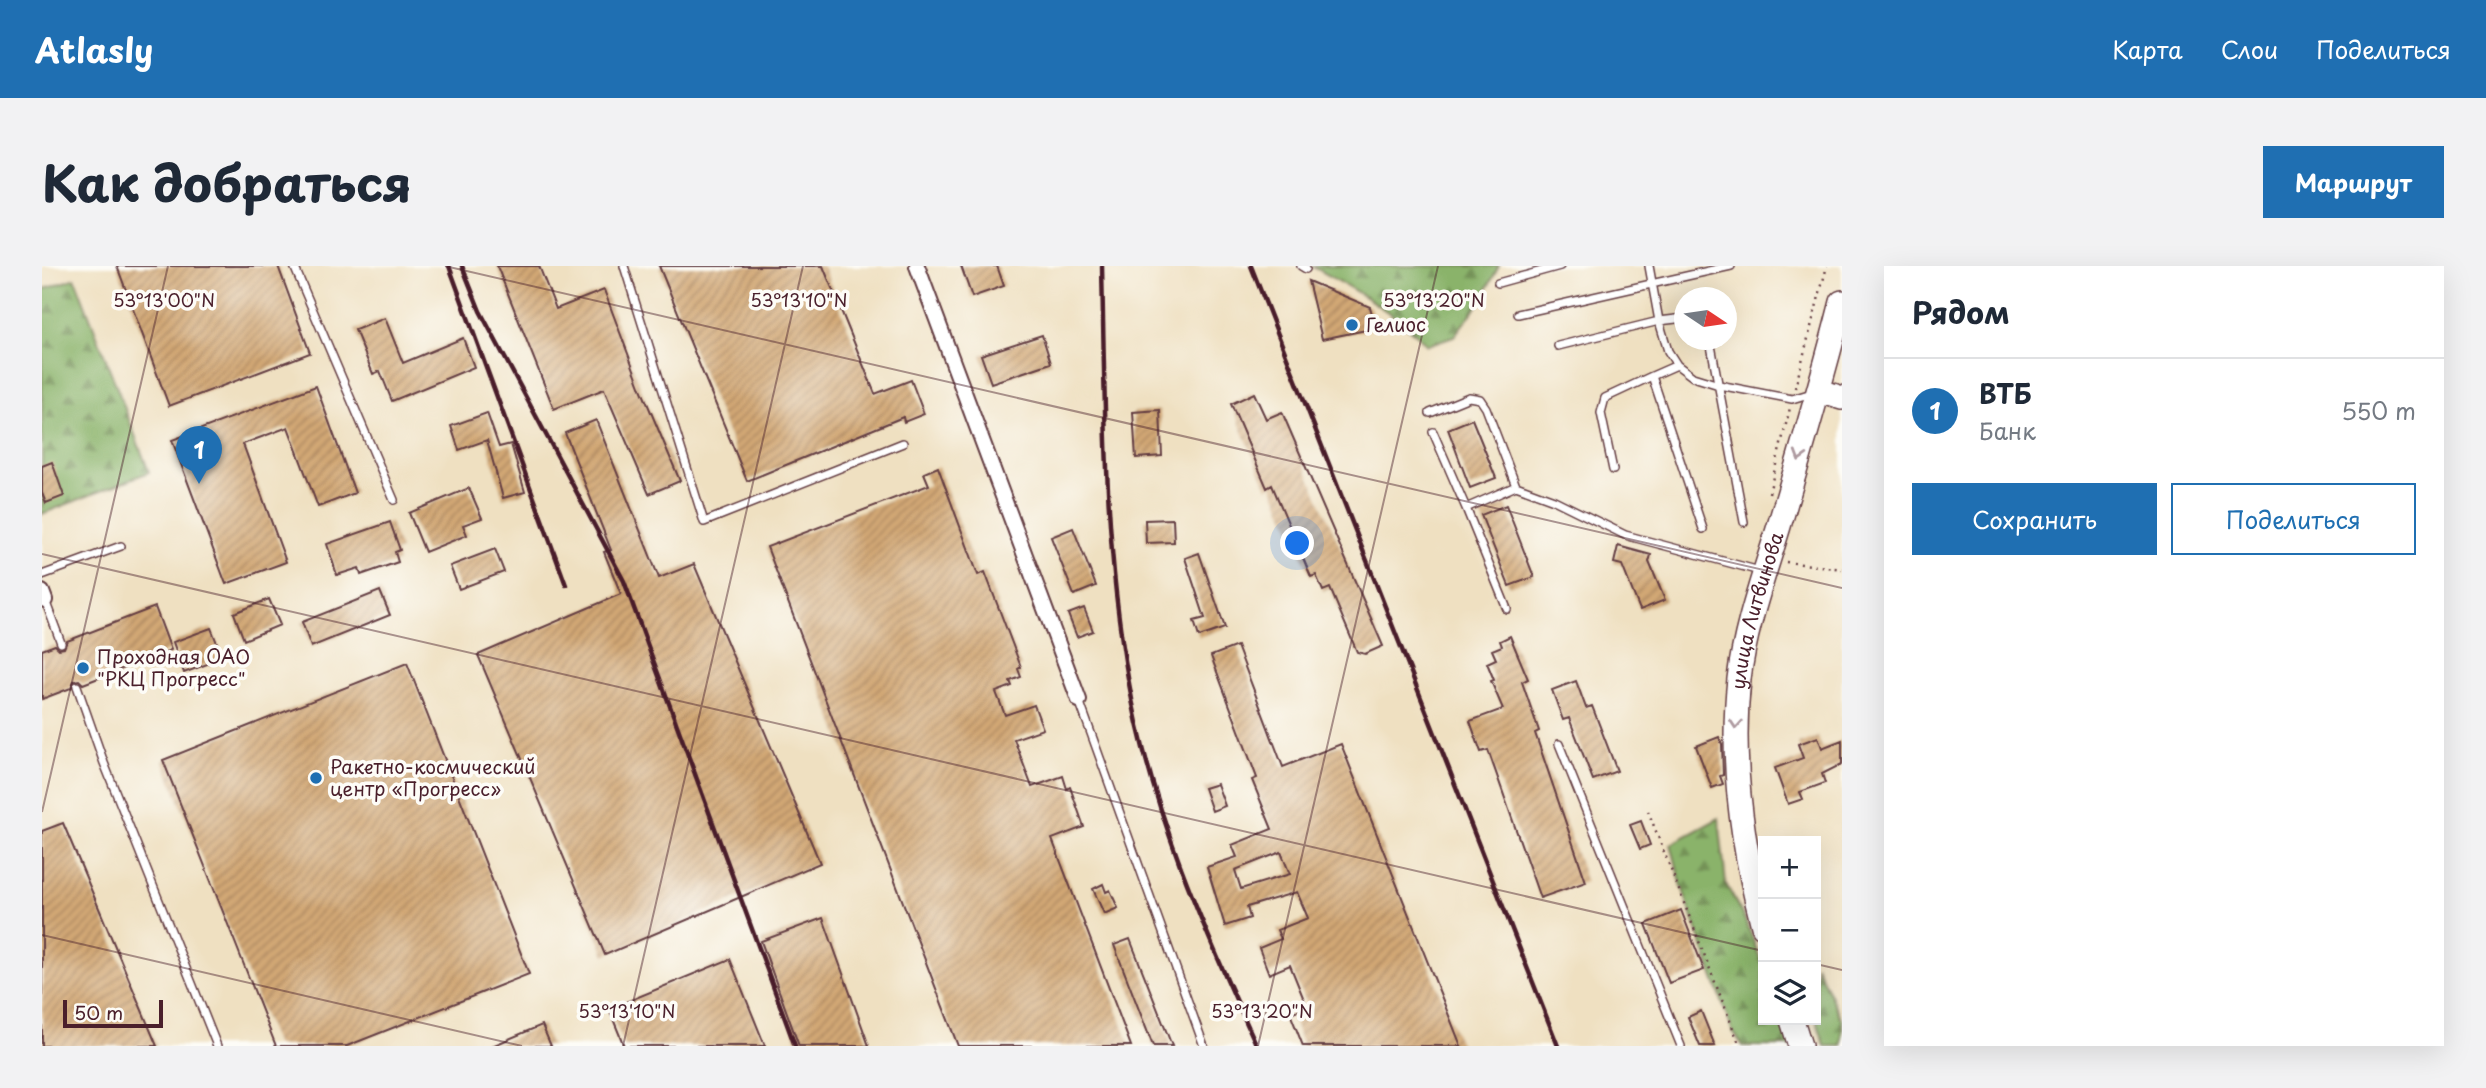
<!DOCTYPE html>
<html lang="ru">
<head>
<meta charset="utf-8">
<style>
	:root { --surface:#fff; --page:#f2f2f3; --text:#1f2937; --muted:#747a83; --line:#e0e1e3; --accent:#1f6fb2 }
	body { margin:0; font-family:"Playpen Sans",sans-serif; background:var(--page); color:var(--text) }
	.controls { position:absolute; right:21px; bottom:21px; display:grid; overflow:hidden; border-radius:0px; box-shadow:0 7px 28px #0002 }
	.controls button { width:63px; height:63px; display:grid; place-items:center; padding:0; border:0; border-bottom:2px solid var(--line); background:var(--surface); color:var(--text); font:35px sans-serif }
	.compass { position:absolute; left:1632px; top:21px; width:63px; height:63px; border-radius:50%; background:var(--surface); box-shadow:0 7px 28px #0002; rotate:103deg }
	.scale { position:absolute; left:21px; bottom:18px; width:100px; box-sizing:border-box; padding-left:7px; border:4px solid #4a1f2b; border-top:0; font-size:19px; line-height:24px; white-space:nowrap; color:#4a1f2b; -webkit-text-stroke:5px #fdfcf7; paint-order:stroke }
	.you { position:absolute; left:1256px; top:278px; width:24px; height:24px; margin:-18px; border:5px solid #fff; border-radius:50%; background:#1a73e8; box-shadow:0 0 0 10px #1a73e833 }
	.badge { display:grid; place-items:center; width:46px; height:46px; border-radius:50%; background:var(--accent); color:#fff; font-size:23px; font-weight:700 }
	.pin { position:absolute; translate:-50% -58px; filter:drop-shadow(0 2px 4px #0008) }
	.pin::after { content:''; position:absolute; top:37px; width:24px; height:21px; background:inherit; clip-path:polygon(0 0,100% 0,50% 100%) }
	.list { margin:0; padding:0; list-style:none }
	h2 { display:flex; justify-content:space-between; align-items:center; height:91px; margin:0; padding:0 28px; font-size:30px }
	h2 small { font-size:23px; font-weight:400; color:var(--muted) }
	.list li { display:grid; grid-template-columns:46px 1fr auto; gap:21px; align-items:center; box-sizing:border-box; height:105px; padding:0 28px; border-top:2px solid var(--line) }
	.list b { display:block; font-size:26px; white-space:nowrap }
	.list p { margin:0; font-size:23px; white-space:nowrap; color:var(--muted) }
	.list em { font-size:23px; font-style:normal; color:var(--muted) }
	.actions { display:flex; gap:14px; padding:21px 28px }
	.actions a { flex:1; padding:16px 0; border:2px solid var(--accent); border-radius:0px; text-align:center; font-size:24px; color:var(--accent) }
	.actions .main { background:var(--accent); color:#fff }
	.icon { flex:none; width:38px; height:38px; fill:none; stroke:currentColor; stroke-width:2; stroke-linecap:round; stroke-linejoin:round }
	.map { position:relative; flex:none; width:1800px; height:780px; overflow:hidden; border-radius:0px }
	header { display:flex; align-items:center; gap:42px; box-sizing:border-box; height:98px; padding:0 35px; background:var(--accent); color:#fff }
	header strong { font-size:33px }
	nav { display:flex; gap:38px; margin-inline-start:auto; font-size:24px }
	.intro { display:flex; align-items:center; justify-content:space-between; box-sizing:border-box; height:168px; padding:0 42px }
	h1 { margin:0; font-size:49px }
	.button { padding:18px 32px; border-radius:0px; background:var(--accent); color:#fff; font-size:24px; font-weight:700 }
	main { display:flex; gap:42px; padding:0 42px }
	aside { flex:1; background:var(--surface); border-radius:0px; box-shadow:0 7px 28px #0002 }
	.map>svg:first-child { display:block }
</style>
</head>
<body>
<header>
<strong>Atlasly</strong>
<nav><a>Карта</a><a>Слои</a><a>Поделиться</a></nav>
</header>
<div class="intro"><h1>Как добраться</h1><a class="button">Маршрут</a></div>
<main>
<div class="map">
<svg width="1800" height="780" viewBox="0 0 1800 780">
	<defs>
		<pattern id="forest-firs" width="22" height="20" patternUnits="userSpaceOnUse" patternTransform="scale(1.75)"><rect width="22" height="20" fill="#8ab36a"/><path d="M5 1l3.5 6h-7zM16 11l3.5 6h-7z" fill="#739157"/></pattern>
		<pattern id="building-hatch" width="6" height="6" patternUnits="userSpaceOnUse" patternTransform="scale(1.75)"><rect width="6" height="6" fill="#d1a775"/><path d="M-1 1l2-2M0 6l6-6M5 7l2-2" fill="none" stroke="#ac8760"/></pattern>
	</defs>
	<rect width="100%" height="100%" fill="#fdfcf7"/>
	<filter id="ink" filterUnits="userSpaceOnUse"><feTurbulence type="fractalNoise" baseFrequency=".0143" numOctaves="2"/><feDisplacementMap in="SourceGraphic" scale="14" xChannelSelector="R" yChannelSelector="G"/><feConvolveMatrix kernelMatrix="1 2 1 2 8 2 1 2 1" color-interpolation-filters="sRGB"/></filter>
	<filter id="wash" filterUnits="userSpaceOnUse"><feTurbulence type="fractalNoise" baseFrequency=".00686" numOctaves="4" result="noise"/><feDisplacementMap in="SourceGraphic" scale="28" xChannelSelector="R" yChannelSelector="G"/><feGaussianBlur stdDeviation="1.57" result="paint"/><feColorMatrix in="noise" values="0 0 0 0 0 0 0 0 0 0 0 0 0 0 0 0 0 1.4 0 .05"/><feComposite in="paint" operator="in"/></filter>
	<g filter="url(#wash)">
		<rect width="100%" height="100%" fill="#efe0c1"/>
		<path fill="url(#forest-firs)" stroke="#6a694a" stroke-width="2" d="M 1270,0 L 1457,0 L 1439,35 L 1412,70 L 1385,79 C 1352,45 1310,23 1270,0 Z
			M 33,12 L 107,206 L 0,248 L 0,24 Z
			M 1677,552 L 1684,618 L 1703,654 L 1721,700 L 1721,754 L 1742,754 L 1750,780 L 1701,780 L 1690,764 L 1640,621 L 1629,578 Z
			M 1774,699 L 1800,755 L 1800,780 L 1783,780 L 1774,752 Z"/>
		<g id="blocks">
			<path fill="url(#building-hatch)" fill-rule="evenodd" d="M 75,0 L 236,0 L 268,87 L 127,140 Z
				M 455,0 L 497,0 L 514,43 L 562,24 L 600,125 L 638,215 L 607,228 L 562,123 L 512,143 Z
				M 617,0 L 781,0 L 833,128 L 869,114 L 882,148 L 862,156 L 861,151 L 705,215 Z
				M 919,0 L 955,0 L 962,20 L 930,31 Z
				M 1266,15 L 1328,41 L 1334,62 L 1280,73 Z
				M 343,52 L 361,97 L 421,72 L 432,101 L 350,135 L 338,105 L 331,108 L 313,64 Z
				M 1000,69 L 1009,97 L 949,117 L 939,89 Z
				M 274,120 L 313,227 L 276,241 L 246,161 L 201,178 L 244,296 L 184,318 L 130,174 Z
				M 1212,127 L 1224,153 L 1240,146 L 1341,380 L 1323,388 L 1315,386 L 1288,322 L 1281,325 L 1274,309 L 1269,311 L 1230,219 L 1225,222 L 1189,138 Z
				M 1118,144 L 1120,190 L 1094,192 L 1091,146 Z
				M 445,147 L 457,181 L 469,178 L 483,226 L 461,232 L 445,174 L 417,184 L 409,160 Z
				M 1430,153 L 1454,212 L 1428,222 L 1406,163 Z
				M 554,154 L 617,312 L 652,298 L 778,597 L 563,689 L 436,389 L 579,328 L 562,286 L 569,284 L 523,167 Z
				M 10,196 L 22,230 L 4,237 L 0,227 L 0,200 Z
				M 896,201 L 936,309 L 943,306 L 979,401 L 976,403 L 979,411 L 968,415 L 970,420 L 954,426 L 963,449 L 992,439 L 1001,463 L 972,473 L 990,521 L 1021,510 L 1025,523 L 1028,521 L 1042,561 L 1010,573 L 1089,780 L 916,780 L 725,281 L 887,219 L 882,207 Z
				M 427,222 L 440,252 L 421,259 L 425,269 L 383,286 L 367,247 Z
				M 1464,239 L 1492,311 L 1467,320 L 1439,249 Z
				M 1131,253 L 1132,276 L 1104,277 L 1103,254 Z
				M 348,256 L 358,284 L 353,286 L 356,296 L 319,309 L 317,302 L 295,309 L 285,278 Z
				M 1031,262 L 1054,320 L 1032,329 L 1009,271 Z
				M 1576,280 L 1609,289 L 1607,296 L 1623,334 L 1598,344 L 1580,299 L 1572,297 Z
				M 453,283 L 462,306 L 417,323 L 408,300 Z
				M 1157,287 L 1183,362 L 1157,371 L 1152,355 L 1163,352 L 1143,292 Z
				M 338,325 L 348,349 L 269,381 L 260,356 Z
				M 227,333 L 238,359 L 202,374 L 192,347 Z
				M 113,341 L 129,384 L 41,418 L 37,414 L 32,415 L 29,422 L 0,433 L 0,384 L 13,379 L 17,383 L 22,382 L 25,375 Z
				M 1042,342 L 1051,365 L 1035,371 L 1026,348 Z
				M 169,362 L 181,392 L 142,407 L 131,376 Z
				M 1468,370 L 1486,413 L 1480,416 L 1497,465 L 1493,467 L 1544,616 L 1498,632 L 1446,484 L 1439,486 L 1428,455 L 1461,443 L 1449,415 L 1452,414 L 1445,397 L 1454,393 L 1450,384 L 1460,380 L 1458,375 Z
				M 1195,380 L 1241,501 L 1299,478 L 1419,780 L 1261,780 L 1248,747 L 1265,741 L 1248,699 L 1227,708 L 1217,682 L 1239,673 L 1235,664 L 1266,652 L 1255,626 L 1205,641 L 1208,652 L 1183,660 L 1165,601 L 1195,591 L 1190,579 L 1230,563 L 1210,514 L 1215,512 L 1169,390 ZM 1239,586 L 1248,608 L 1199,623 L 1193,604 Z
				M 365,397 L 487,708 L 305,780 L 234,780 L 121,494 Z
				M 1534,415 L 1544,442 L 1550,440 L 1575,505 L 1551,514 L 1527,452 L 1521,454 L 1510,424 Z
				M 1677,471 L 1680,478 L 1681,509 L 1678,510 L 1681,518 L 1670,522 L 1654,480 Z
				M 1776,471 L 1780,482 L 1800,474 L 1800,498 L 1780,508 L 1783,517 L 1758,526 L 1761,533 L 1746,538 L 1733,502 L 1761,492 L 1756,478 Z
				M 1175,518 L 1183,540 L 1170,545 L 1162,522 Z
				M 1599,555 L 1608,579 L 1598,583 L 1588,559 Z
				M 21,557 L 115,780 L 0,780 L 0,565 Z
				M 1061,618 L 1064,626 L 1068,624 L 1076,642 L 1062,648 L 1051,623 Z
				M 1639,644 L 1662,704 L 1627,717 L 1604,658 Z
				M 781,652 L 827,780 L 757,780 L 719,675 Z
				M 1088,673 L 1130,780 L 1111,780 L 1072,679 Z
				M 688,693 L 723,780 L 582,780 L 567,743 Z
				M 1659,745 L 1673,780 L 1658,780 L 1646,751 Z
				M 500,759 L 509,780 L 450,780 Z"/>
		</g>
	</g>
	<g filter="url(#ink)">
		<use href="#blocks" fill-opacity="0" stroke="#633c42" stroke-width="2"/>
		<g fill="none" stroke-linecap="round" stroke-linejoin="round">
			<g stroke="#633c42" stroke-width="10">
				<path id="service" d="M 252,0 L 352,234
					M 582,0 L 662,256 L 861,177
					M 1259,0 L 1264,3
					M 1607,0 L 1617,55 L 1626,85 L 1635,99 L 1651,111 L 1677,119 L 1750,133 L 1770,127
					M 1456,17 L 1518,0
					M 1476,48 L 1689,0
					M 1668,74 L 1702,256
					M 1516,80 L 1617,55 L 1643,52
					M 1635,99 L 1610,110 L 1661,263
					M 1388,147 L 1427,131 L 1438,133 L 1444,142 L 1474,220
					M 1391,166 L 1424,242
					M 1571,204 L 1559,147 L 1563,132 L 1610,110
					M 0,309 L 79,280
					M 1,334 L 3,334 L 19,377
					M 1465,343 L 1424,242 L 1474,220 L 1512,234 L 1583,269 L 1718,305
					M 35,420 L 62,497 L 175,780
					M 1037,434 L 1162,780
					M 1517,478 L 1639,780"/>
			</g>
			<g stroke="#633c42" stroke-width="18">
				<path id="minor" d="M 875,0 L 1037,434
					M 0,326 L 3,334"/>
			</g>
			<g stroke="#633c42" stroke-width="26">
				<g id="primary">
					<path d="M 1778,125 L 1800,132"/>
					<path id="s1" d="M 1721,660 C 1700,580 1688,496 1697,413 C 1703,361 1722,310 1737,260 C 1759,186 1781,111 1800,36"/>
					<path d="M 1750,754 L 1758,780"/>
				</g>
			</g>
			<path stroke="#633c42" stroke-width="2.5" stroke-dasharray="2 5" stroke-linecap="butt" d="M 1753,122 L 1785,0
				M 1727,227 L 1748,142
				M 1744,296 L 1800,303
				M 1606,545 L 1698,780"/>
			<use href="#service" stroke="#fff" stroke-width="7"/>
			<use href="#minor" stroke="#fff" stroke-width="14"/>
			<use href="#primary" stroke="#fff" stroke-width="23"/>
			<path stroke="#4a1f2b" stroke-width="4.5" d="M 407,0 L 524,319
				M 420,0 L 438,45 L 582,315 L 753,780
				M 1060,0 C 1063,137 1062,277 1086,412 C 1108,541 1161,662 1215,780
				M 1209,0 L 1516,780"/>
		</g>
		<defs><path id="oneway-chevron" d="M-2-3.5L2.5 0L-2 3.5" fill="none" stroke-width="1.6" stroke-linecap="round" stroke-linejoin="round" transform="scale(1.75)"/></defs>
		<g stroke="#ae9aa0">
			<use href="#oneway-chevron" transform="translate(1758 190) rotate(107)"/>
			<use href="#oneway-chevron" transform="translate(1694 458) rotate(94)"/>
		</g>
	</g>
	<path fill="none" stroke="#4a1f2b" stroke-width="2" stroke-opacity="0.45" d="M 403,0 L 1800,322M 0,288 L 1721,685M 0,546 L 126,0M 0,669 L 480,780M 1774,698 L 1800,704M 581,780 L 761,0M 1216,780 L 1396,0"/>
	<g fill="#1f6fb2" stroke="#fdfcf7" stroke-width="2.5">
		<circle cx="1310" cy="59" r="7"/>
		<circle cx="41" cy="402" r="7"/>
		<circle cx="274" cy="512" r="7"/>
	</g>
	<g text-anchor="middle" stroke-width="7" stroke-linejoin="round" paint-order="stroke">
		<g font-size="19" fill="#4a1f2b" stroke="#fdfcf7" text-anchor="start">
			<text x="1324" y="66">Гелиос</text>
			<text x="55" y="398">Проходная ОАО<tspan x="55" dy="22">"РКЦ Прогресс"</tspan></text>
			<text x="288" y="508">Ракетно-космический<tspan x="288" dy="22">центр «Прогресс»</tspan></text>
		</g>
		<g font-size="19" fill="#4a1f2b" stroke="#fdfcf7">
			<text dy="7" stroke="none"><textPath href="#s1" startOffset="320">улица Литвинова</textPath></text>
		</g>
	</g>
	<g font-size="18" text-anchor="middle" fill="#4a1f2b" stroke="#fdfcf7" stroke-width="7" stroke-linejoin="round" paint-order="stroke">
		<text x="122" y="41">53°13'00"N</text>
		<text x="757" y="41">53°13'10"N</text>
		<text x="1392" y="41">53°13'20"N</text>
		<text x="585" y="752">53°13'10"N</text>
		<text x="1220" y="752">53°13'20"N</text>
	</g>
</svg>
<div class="controls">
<button>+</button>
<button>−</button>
<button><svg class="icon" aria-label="layers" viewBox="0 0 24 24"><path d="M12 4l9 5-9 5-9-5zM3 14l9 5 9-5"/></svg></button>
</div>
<svg class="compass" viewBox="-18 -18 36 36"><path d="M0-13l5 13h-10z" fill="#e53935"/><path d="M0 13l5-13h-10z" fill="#747a83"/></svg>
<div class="scale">50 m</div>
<div class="you"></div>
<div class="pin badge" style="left:157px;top:218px">1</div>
</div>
<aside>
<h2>Рядом<small></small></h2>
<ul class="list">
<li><span class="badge">1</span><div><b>ВТБ</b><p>Банк</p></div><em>550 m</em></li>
</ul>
<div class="actions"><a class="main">Сохранить</a><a>Поделиться</a></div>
</aside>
</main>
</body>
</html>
